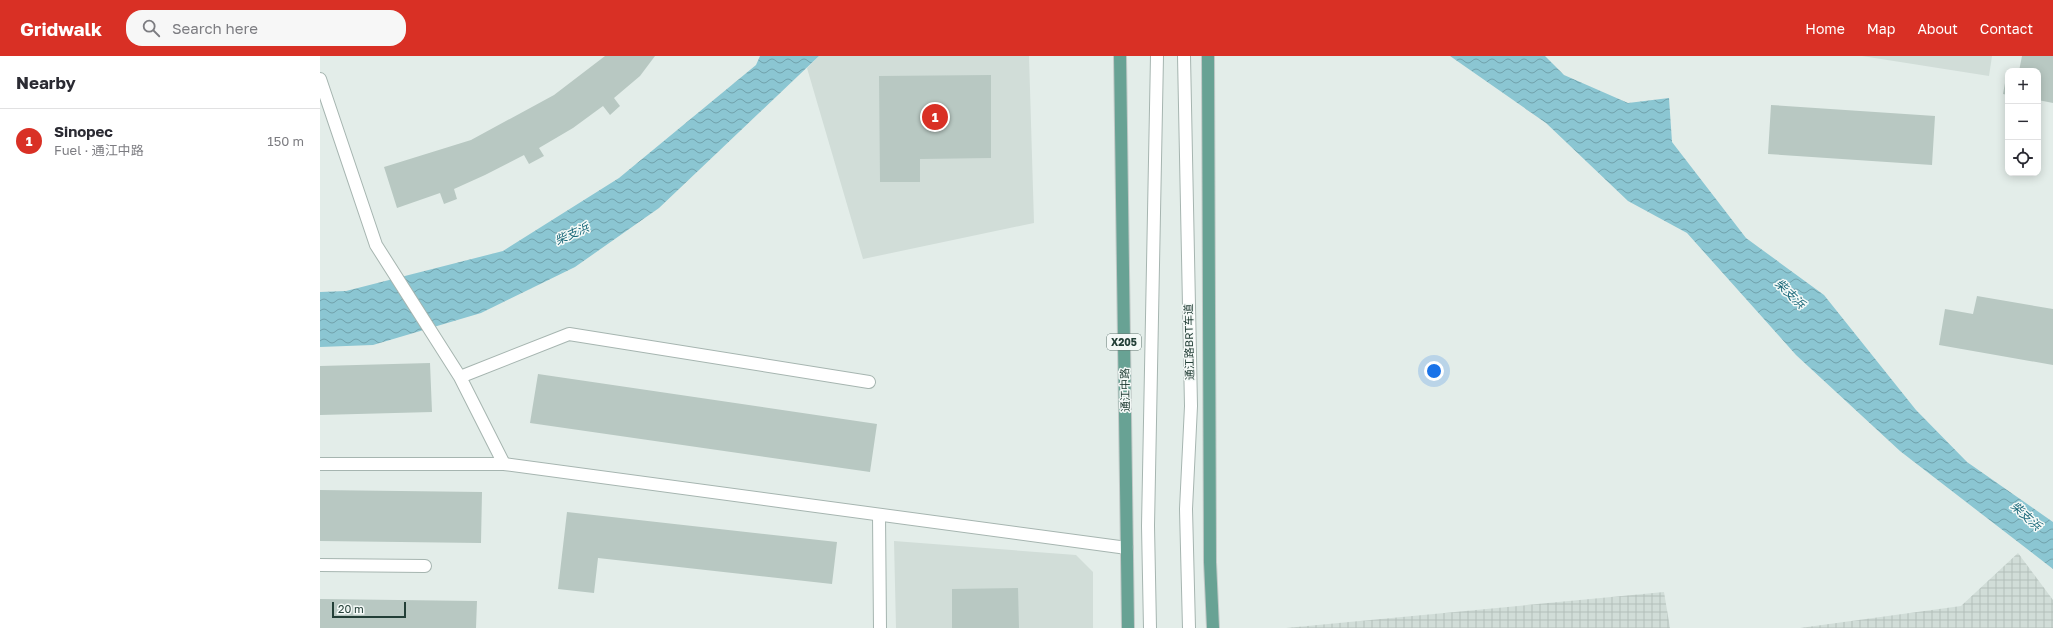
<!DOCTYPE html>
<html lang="en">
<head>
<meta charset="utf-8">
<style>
	:root { --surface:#fff; --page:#f7f7f7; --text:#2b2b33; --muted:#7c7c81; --line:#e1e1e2; --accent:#d93025 }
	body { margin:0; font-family:"Golos Text","Noto Sans SC",sans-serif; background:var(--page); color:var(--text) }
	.controls { position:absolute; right:12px; top:12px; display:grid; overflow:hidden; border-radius:8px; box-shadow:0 2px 10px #0003 }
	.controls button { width:36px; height:36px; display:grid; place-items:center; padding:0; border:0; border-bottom:1px solid var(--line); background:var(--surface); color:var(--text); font:20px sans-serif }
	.scale { position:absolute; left:12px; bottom:10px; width:74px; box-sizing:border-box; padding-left:4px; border:2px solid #233f37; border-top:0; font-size:11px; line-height:14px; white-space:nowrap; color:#233f37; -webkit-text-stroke:3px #f4f9f7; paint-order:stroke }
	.you { position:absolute; left:1114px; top:315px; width:14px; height:14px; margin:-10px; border:3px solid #fff; border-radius:50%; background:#1a73e8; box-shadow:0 0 0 6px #1a73e833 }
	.badge { display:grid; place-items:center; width:26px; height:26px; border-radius:50%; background:var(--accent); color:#fff; font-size:13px; font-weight:700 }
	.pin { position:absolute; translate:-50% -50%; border:2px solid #fff; box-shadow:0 1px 4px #0006 }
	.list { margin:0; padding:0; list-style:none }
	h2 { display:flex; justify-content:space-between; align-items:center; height:52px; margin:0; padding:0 16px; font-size:17px }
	h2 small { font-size:13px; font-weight:400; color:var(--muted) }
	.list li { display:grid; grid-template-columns:26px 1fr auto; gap:12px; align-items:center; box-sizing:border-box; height:64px; padding:0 16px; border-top:1px solid var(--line) }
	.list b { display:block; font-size:15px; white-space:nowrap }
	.list p { margin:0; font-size:13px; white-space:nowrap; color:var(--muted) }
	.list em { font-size:13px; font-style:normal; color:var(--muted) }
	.icon { flex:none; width:22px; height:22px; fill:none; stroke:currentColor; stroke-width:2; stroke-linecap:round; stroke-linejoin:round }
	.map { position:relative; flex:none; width:1733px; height:572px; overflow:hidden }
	header { display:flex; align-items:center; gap:24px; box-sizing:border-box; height:56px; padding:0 20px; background:var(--accent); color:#fff }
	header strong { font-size:19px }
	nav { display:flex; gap:22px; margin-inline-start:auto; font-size:14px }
	.search { width:280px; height:36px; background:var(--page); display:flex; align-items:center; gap:10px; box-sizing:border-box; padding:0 14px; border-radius:16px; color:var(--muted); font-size:15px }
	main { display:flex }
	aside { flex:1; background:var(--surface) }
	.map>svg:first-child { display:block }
</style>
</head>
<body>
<header>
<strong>Gridwalk</strong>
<div class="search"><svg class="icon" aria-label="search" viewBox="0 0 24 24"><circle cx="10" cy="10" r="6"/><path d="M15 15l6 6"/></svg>Search here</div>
<nav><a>Home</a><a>Map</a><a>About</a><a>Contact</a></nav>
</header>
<main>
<aside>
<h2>Nearby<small></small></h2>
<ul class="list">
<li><span class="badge">1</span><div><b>Sinopec</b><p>Fuel · 通江中路</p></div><em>150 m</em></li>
</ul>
</aside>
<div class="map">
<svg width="1733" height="572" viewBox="0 0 1733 572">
	<defs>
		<pattern id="industrial-grid" width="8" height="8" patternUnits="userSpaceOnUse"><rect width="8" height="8" fill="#d1ddd8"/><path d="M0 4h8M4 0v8" fill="none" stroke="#b3bfba"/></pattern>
		<pattern id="water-waves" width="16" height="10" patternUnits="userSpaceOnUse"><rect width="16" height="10" fill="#8bc6d2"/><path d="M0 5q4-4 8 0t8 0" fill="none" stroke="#71a2ab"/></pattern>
	</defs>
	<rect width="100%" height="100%" fill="#e3ede9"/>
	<path fill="#d1ddd8" d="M 499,0 L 709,0 L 714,167 L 543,203 L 487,12 Z
		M 1542,0 L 1672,0 L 1669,20 Z
		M 574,485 L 756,499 L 773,516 L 773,572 L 576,572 Z"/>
	<path fill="url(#industrial-grid)" d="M 1698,497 L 1733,544 L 1733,572 L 1480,572 L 1641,550 Z
		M 1344,536 L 1350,572 L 966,572 Z"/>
	<path fill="url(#water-waves)" d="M 440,0 L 499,0 L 339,152 L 255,211 L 161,257 L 53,289 L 0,291 L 0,236 L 26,235 L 183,195 L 299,122 L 436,9 Z
		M 1130,0 L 1225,0 L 1244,19 L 1308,47 L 1349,42 L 1352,86 L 1426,182 L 1504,239 L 1596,354 L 1647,406 L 1733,466 L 1733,513 L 1580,395 L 1476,299 L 1367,177 L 1308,145 L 1226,67 Z"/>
	<path fill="#b8c8c2" d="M 285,0 L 335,0 L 320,20 L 294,42 L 300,50 L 290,59 L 283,50 L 253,72 L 219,92 L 224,100 L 209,108 L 204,99 L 165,119 L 134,133 L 137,143 L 124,148 L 120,137 L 77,152 L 64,111 L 151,84 L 234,39 Z
		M 1702,0 L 1733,0 L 1733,47 L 1718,44 L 1718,15 L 1699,15 Z
		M 1687,16 L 1688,16 L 1688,39 L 1683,38 Z
		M 671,19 L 671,102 L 600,103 L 600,126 L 560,126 L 559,20 Z
		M 1451,49 L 1615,60 L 1612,109 L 1448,98 Z
		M 1657,240 L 1733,253 L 1733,309 L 1619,289 L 1625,253 L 1653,258 Z
		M 110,307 L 112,356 L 0,359 L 0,310 Z
		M 218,318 L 557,368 L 550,416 L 210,367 Z
		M 0,434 L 162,436 L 161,487 L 0,485 Z
		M 247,456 L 517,486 L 512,528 L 278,502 L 274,537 L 238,533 Z
		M 698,532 L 699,572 L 632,572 L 632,533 Z
		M 0,543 L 157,545 L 156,572 L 0,572 Z"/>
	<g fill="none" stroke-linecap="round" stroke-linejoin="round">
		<g stroke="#a6b5b0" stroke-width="14">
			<path id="service" d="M 864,0 L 871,350 L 866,453 L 869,572
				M 0,23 L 56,189 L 140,321 L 184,408 L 0,408
				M 140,321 L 249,278 L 549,326
				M 559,459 L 560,572
				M 0,509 L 105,510
				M 830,572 L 828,470 L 837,0"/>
		</g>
		<g stroke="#a6b5b0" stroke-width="14">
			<path id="minor" d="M 184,408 L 807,492"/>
		</g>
		<g stroke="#c1c9c7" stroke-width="14">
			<path id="primary" d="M 800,0 L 808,572
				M 888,0 L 890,506 L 893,572"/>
		</g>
		<use href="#service" stroke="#fff" stroke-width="12"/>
		<use href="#minor" stroke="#fff" stroke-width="12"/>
		<use href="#primary" stroke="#68a294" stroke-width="12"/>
	</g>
	<g text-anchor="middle" stroke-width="3" stroke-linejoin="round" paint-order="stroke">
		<rect fill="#f4f9f7" stroke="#627771" stroke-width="1" x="787" y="278" width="34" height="16" rx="3"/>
		<g font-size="10" font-weight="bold" fill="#233f37">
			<text x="804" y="290">X205</text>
		</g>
		<g font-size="11" fill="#233f37" stroke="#f4f9f7">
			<text transform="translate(869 286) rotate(-91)" y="4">通江路BRT车道</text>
			<text transform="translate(805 334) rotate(-91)" y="4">通江中路</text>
		</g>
		<g font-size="12" font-style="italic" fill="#1c6a7b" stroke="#f4f9f7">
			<text transform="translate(252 178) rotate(-24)" y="4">柴支浜</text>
			<text transform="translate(1470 238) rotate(44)" y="4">柴支浜</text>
			<text transform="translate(1706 460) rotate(42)" y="4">柴支浜</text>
		</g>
	</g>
</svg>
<div class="controls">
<button>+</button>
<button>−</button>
<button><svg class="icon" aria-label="locate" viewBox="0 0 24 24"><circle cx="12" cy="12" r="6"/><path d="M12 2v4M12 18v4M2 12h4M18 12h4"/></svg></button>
</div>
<div class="scale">20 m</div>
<div class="you"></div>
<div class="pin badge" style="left:615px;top:61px">1</div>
</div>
</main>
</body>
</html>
